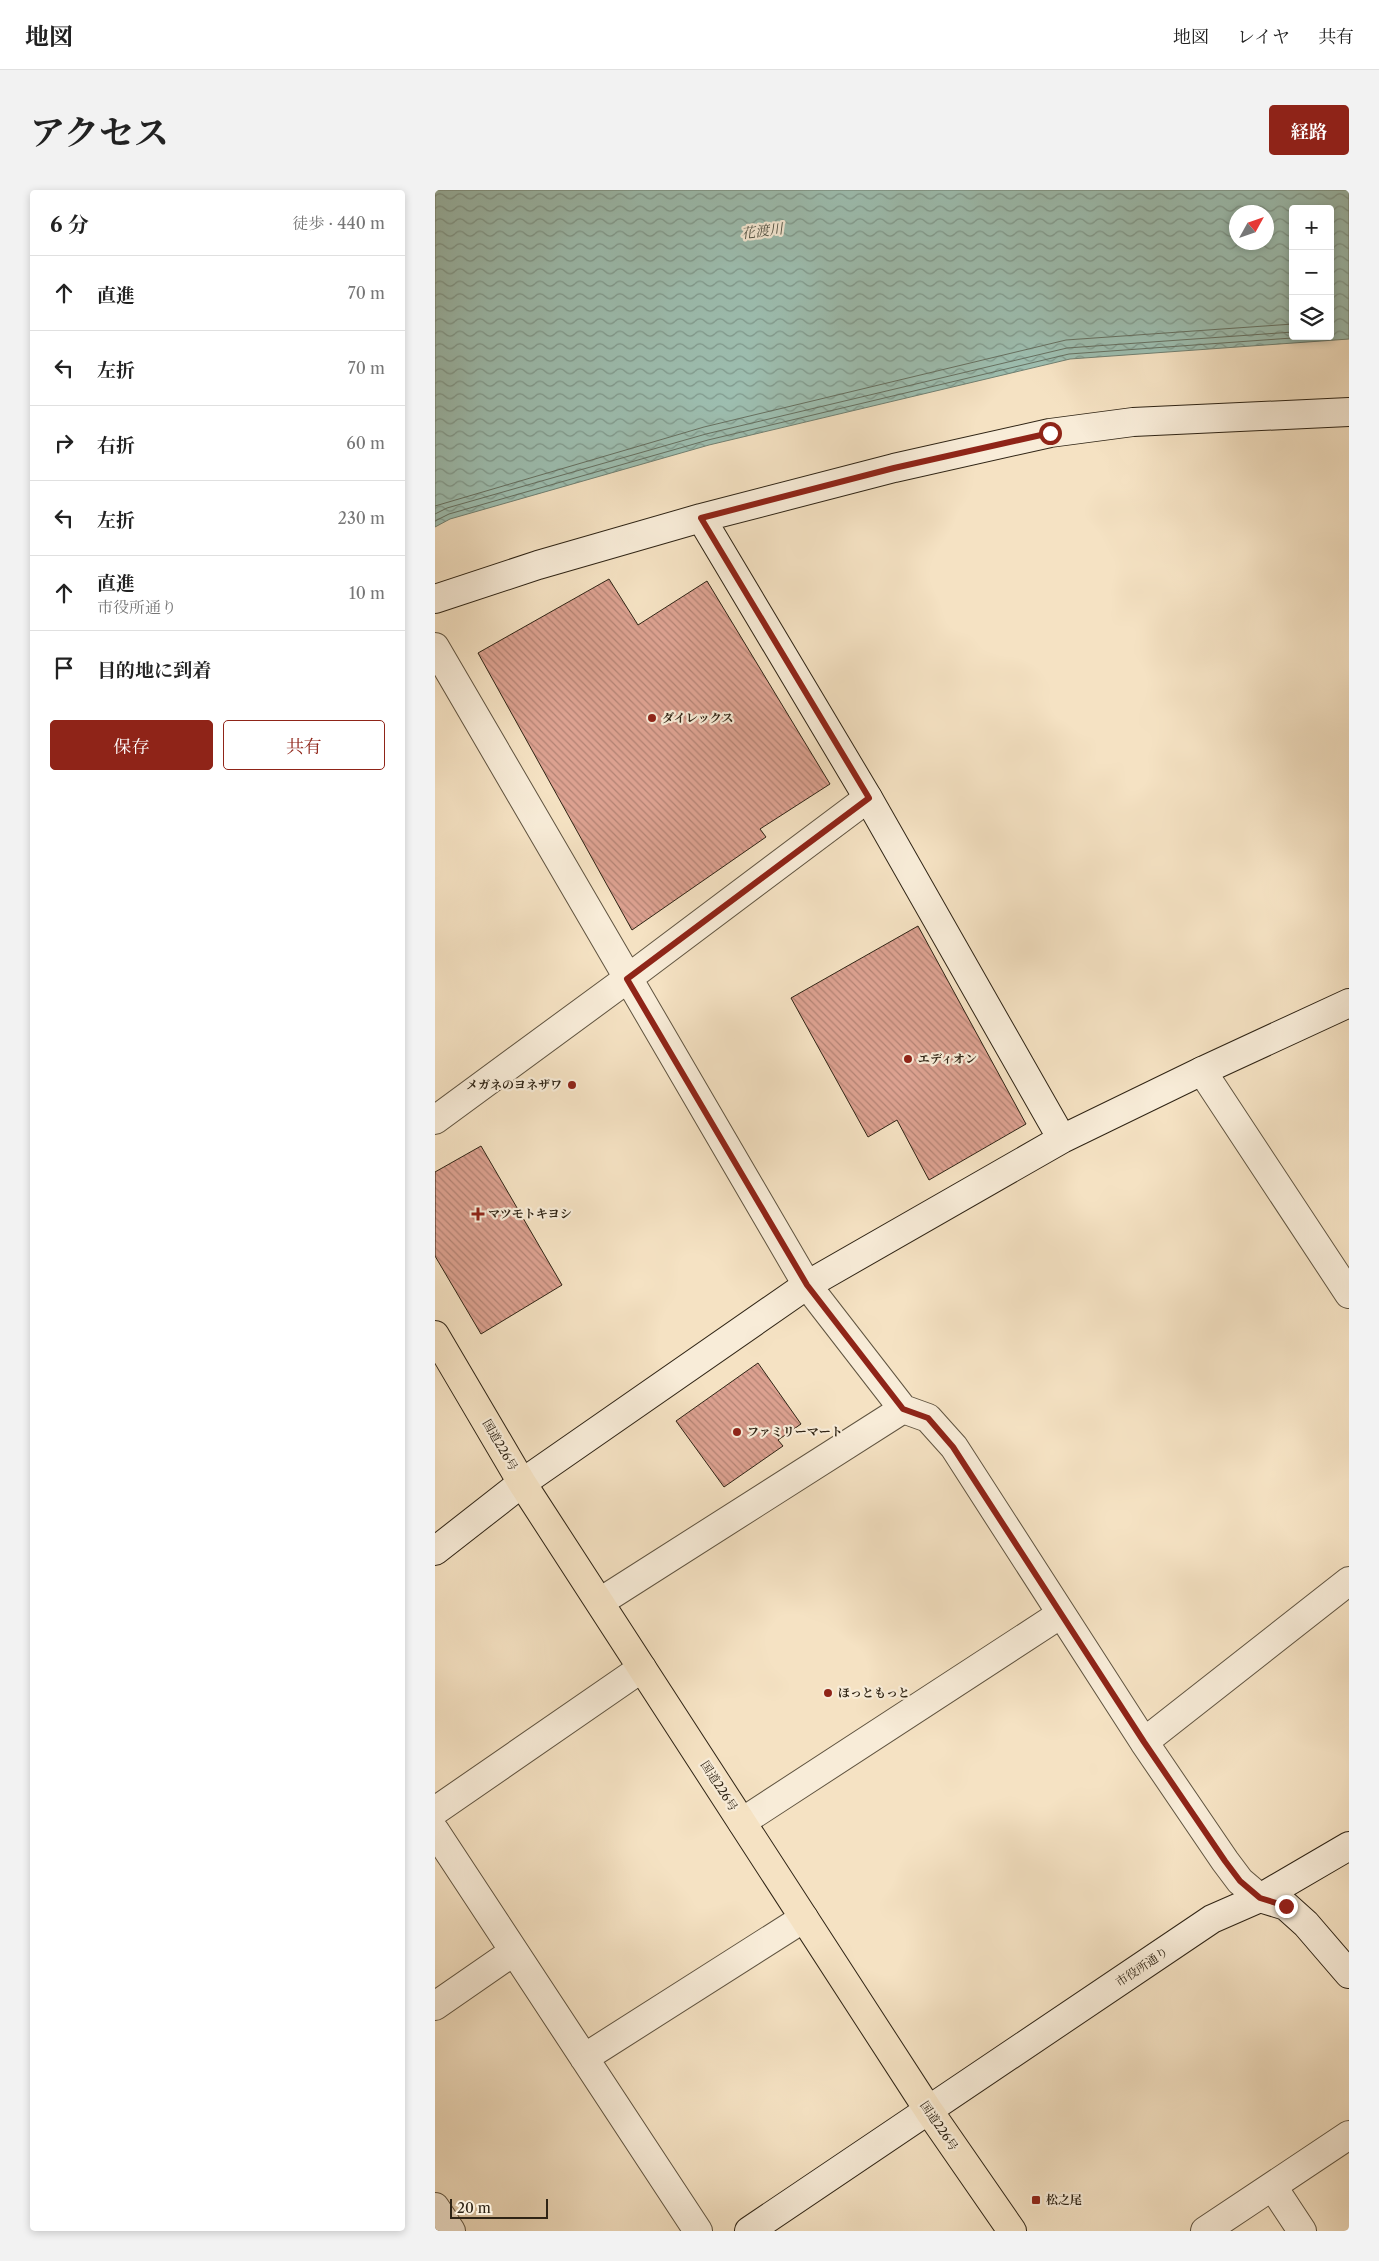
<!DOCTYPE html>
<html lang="ja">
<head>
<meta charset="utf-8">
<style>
	:root { --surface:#fff; --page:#f2f2f2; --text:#222; --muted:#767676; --line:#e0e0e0; --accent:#8f2418 }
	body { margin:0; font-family:"Libre Caslon Text","Noto Serif JP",serif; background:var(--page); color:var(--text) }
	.controls { position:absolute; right:15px; top:15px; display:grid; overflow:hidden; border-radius:5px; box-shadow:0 2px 8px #0003 }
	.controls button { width:45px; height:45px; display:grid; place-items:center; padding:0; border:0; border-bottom:1px solid var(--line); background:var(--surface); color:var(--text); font:25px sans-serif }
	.compass { position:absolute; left:794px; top:15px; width:45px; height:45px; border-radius:50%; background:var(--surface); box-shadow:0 2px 8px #0003; rotate:50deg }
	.scale { position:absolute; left:15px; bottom:12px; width:98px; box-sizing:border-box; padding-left:5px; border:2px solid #2f2415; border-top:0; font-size:14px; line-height:18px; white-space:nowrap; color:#2f2415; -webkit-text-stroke:4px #f8ecd8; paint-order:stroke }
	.stop { position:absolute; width:15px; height:15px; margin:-11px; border:4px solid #8f2418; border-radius:50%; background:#fff }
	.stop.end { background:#8f2418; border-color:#fff; box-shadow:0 1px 5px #0008 }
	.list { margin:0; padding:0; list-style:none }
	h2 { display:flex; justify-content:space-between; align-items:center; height:65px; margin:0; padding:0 20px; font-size:21px }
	h2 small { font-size:16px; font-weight:400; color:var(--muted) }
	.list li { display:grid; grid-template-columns:32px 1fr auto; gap:15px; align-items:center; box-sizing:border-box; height:75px; padding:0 20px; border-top:1px solid var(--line) }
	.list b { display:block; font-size:19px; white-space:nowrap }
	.list p { margin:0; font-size:16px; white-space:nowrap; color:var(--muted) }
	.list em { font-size:16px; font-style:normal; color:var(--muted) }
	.actions { display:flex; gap:10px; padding:15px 20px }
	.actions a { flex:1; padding:11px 0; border:1px solid var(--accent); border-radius:5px; text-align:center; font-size:18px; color:var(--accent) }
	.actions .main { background:var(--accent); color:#fff }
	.icon { flex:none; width:28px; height:28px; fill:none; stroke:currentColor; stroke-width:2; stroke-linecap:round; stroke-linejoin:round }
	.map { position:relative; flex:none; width:914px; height:2041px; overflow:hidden; border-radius:5px }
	header { display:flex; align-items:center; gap:30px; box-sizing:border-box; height:70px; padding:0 25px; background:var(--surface); border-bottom:1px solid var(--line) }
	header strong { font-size:24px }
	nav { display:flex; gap:28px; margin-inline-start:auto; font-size:18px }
	.intro { display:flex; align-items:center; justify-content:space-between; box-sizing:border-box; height:120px; padding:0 30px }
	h1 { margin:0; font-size:35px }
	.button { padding:12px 22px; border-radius:5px; background:var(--accent); color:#fff; font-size:18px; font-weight:700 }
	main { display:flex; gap:30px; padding:0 30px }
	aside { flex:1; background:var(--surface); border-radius:5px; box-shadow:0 2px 8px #0003 }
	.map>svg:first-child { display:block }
</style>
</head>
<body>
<header>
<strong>地図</strong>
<nav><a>地図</a><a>レイヤ</a><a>共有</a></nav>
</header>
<div class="intro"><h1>アクセス</h1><a class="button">経路</a></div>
<main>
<aside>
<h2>6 分<small>徒歩 · 440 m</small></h2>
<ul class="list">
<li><svg class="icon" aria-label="ahead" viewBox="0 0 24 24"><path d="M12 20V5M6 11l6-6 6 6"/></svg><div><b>直進</b></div><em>70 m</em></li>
<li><svg class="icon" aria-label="left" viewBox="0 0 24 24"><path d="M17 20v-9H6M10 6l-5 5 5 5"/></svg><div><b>左折</b></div><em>70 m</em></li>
<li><svg class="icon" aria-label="right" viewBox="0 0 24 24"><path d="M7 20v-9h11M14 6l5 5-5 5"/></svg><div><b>右折</b></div><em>60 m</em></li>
<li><svg class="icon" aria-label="left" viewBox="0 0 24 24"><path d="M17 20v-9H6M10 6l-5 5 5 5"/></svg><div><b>左折</b></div><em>230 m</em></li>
<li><svg class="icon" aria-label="ahead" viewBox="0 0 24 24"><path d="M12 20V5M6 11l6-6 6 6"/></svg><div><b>直進</b><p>市役所通り</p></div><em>10 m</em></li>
<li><svg class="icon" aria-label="arrive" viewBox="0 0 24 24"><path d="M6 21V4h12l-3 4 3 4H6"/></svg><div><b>目的地に到着</b></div></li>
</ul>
<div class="actions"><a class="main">保存</a><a>共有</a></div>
</aside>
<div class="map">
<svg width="914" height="2041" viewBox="0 0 914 2041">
	<defs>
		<pattern id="water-waves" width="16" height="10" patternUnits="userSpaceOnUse" patternTransform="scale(1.25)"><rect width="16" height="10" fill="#9dbeb0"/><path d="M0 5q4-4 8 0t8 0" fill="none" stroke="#809a8e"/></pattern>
		<pattern id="building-back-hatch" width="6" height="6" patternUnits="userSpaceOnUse" patternTransform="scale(1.25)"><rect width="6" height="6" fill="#dca190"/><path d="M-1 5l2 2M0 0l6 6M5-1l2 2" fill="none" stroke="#b38374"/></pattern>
	</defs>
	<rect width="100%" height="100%" fill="#f5e2c3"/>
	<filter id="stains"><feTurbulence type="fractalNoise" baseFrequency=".004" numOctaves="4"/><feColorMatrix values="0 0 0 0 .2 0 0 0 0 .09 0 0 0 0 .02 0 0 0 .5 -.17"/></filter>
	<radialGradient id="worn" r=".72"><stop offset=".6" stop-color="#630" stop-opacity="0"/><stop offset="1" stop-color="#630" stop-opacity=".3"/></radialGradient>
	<path fill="url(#water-waves)" stroke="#718072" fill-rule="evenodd" d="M 0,0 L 914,0 L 914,149 L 635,169 L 274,255 L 15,329 L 0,337 ZM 858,19 L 895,19 L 895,146 L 858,146 ZM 802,22 L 832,22 L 832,52 L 802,52 Z"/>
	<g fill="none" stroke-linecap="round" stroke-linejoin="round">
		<path stroke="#667162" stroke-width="1" d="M 0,316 L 269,237 L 631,150 L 858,134
			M 0,324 L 12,318 L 271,244 L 632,158 L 858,142
			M 0,331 L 14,324 L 273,250 L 634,164 L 885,146"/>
	</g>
	<path fill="url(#building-back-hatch)" stroke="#2f2415" d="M 174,389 L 203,435 L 272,391 L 395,594 L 325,639 L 331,647 L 197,740 L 43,463 Z
		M 483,736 L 591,934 L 494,990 L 462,930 L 433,947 L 356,808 Z
		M 46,956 L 127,1095 L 46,1144 L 0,1066 L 0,982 Z
		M 323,1173 L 366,1234 L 343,1250 L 348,1256 L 289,1297 L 241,1231 Z"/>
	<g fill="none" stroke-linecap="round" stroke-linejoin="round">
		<g stroke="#605440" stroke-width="30">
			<path id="street" d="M 0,457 L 372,1095 L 468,1219 L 493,1228 L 519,1257 L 709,1552 L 790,1671 L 805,1691 L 825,1708
				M 767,881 L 914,1104
				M 0,930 L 192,789 L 433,608
				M 165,1412 L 468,1219
				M 709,1552 L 914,1391
				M 0,1621 L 207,1478
				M 307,1632 L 626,1424
				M 0,1641 L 263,2041
				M 0,1816 L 78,1762
				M 149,1868 L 369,1728
				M 838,1997 L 867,2041
				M 0,2017 L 16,2041
				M 770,2041 L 914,1945"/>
		</g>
		<g stroke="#2f2415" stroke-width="30">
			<path id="secondary" d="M 266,328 L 433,608 L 627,949
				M 0,409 L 103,375 L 266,328 L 459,278 L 615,243 L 698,232 L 914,222
				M 0,1361 L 87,1293 L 372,1095 L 627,949 L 767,881 L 914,813
				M 825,1708 L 914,1656
				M 314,2041 L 777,1729 L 825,1708 L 851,1716 L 871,1734 L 914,1784"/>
		</g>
		<g stroke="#2f2415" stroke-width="30">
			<path id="highway" d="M 0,1145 L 87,1293 L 494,1921 L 577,2041"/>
		</g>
		<use href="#street" stroke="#f8ecd8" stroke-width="28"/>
		<use href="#secondary" stroke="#f8ecd8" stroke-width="28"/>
		<use href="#highway" stroke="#f5e2c3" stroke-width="28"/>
	</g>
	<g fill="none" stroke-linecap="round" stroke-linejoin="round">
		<path stroke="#8f2418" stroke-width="6" d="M 615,243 L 459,278 L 266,328 L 434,608 L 192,789 L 372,1095 L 468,1219 L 493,1228 L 518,1257 L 709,1552 L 790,1671 L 805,1691 L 825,1708 L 851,1716"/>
	</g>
	<g fill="#8f2418" stroke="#f8ecd8" stroke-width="2">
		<circle cx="217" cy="528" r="5"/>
		<circle cx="473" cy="869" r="5"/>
		<circle cx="137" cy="895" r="5"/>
		<path d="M40.5 1016.5h5v5h5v5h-5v5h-5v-5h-5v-5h5z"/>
		<circle cx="302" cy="1242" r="5"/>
		<circle cx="393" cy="1503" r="5"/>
		<rect x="596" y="2005" width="10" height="10" rx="2.5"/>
	</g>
	<g text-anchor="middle" stroke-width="4.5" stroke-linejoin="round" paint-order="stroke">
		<g font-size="12" font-weight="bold" fill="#2f2415" stroke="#f8ecd8" text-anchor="start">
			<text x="227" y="532">ダイレックス</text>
			<text x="483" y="873">エディオン</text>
			<text x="127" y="899" text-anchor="end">メガネのヨネザワ</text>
			<text x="53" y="1028">マツモトキヨシ</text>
			<text x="312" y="1246">ファミリーマート</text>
			<text x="403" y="1507">ほっともっと</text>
			<text x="611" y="2014">松之尾</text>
		</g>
		<g font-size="12" fill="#2f2415" stroke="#f8ecd8">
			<text transform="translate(65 1255) rotate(60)" y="4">国道226号</text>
			<text transform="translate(284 1596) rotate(57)" y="4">国道226号</text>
			<text transform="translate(707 1777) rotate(-34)" y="4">市役所通り</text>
			<text transform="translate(504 1936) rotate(56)" y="4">国道226号</text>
		</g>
		<g font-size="14" font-style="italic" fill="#505244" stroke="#f8ecd8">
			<text transform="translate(327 41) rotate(-7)" y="5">花渡川</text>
		</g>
	</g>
	<rect width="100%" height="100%" filter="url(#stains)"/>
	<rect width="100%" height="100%" fill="url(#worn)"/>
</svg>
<div class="controls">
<button>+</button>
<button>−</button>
<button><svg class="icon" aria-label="layers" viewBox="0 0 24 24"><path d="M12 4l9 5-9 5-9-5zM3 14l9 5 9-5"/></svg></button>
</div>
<svg class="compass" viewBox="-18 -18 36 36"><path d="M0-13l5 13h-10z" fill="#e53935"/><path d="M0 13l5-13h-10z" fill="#767676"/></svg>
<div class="scale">20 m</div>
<div class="stop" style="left:615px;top:243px"></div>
<div class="stop end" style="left:851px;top:1716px"></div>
</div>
</main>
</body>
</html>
